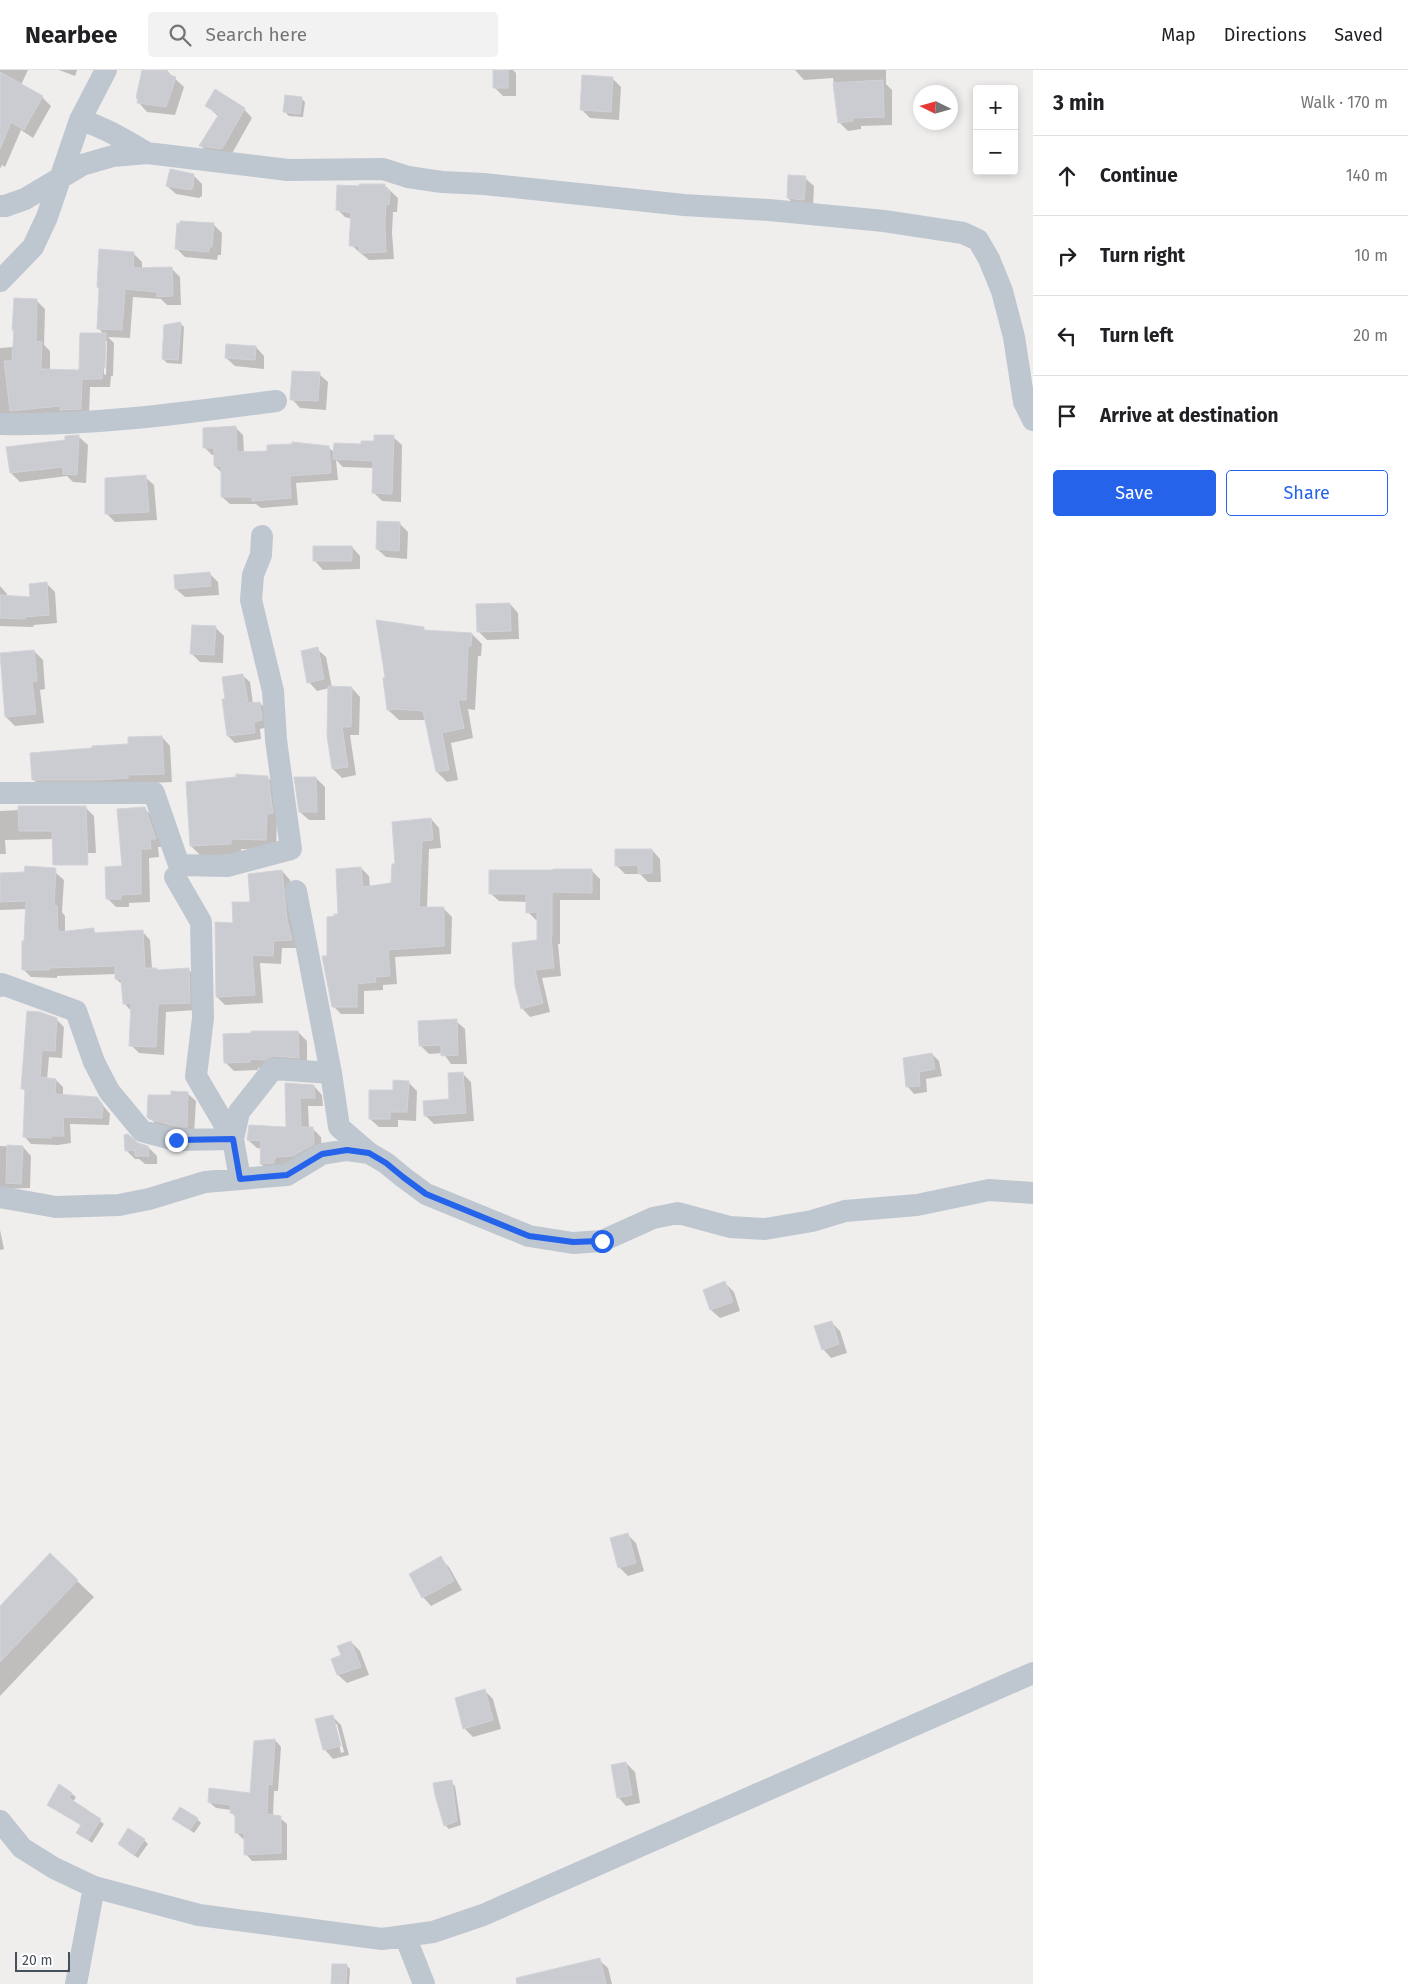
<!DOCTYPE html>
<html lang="en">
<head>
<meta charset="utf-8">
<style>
	:root { --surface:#fff; --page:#f2f2f2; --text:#202124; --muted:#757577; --line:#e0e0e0; --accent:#2563eb }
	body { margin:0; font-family:"Fira Sans",sans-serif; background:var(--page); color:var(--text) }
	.controls { position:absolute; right:15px; top:15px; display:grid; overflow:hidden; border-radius:5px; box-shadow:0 2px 8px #0003 }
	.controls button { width:45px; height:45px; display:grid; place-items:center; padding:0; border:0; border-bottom:1px solid var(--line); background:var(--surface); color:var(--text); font:25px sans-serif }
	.compass { position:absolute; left:913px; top:15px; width:45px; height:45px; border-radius:50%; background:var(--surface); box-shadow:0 2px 8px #0003; rotate:275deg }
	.scale { position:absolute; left:15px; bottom:12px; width:55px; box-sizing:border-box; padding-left:5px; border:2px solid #46505b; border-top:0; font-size:14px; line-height:18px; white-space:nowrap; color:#46505b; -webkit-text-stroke:4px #fff; paint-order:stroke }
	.stop { position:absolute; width:15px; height:15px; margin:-11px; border:4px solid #2563eb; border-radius:50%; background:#fff }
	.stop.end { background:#2563eb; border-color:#fff; box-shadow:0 1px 5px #0008 }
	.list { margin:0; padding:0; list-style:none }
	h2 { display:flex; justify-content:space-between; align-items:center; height:65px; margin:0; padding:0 20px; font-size:21px }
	h2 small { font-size:16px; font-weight:400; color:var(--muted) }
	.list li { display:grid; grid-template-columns:32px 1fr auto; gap:15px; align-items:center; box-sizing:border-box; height:80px; padding:0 20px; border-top:1px solid var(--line) }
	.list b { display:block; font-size:19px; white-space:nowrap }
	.list em { font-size:16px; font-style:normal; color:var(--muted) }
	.actions { display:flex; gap:10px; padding:15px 20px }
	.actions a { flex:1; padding:11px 0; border:1px solid var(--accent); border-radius:5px; text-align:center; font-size:18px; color:var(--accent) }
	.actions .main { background:var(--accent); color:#fff }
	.icon { flex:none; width:28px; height:28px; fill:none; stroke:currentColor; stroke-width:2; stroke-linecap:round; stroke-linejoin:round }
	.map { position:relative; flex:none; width:1033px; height:1914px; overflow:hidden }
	header { display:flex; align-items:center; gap:30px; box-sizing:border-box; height:70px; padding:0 25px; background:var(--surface); border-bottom:1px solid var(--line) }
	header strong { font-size:24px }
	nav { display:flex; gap:28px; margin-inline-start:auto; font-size:18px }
	.search { width:350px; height:45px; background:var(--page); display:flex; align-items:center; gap:12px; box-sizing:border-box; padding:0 18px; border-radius:5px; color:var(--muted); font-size:19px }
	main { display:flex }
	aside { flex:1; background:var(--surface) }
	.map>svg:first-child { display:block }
</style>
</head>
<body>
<header>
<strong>Nearbee</strong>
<div class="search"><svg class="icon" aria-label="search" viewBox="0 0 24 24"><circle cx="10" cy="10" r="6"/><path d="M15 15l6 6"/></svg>Search here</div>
<nav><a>Map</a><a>Directions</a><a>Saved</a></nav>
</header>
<main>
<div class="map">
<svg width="1033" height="1914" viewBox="0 0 1033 1914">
	<rect width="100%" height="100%" fill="#f0eded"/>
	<path fill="#0003" fill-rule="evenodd" d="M 0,0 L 28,0 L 21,15 L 42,27 L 51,36 L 33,68 L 21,60 L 5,97 L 2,95 L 0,99 Z
		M 59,0 L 77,0 L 75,6 Z
		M 143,0 L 167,1 L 184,17 L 175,45 L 147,42 L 139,33 Z
		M 494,0 L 513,0 L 516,3 L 516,26 L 503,26 L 494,17 Z
		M 795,0 L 886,0 L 886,14 L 892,20 L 892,55 L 861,56 L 861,59 L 848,61 L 839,52 L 833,8 L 804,10 Z
		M 612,8 L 621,17 L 619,50 L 590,48 L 581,39 Z
		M 301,28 L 305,32 L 303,47 L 289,46 L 285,42 Z
		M 206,35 L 244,39 L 252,48 L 230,87 L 209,84 L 201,76 L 219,47 Z
		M 194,106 L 202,114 L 202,126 L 199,128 L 176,124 L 167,116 Z
		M 805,108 L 814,116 L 813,138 L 797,137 L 788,128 Z
		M 384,115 L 398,128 L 397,142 L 393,142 L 392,163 L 394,189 L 369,190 L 351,175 L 352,149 L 345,147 L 337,139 Z
		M 213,154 L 222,163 L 221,185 L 218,185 L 217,190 L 185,187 L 176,178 L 181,155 Z
		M 133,183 L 142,192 L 142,199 L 171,198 L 180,207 L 181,235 L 167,235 L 161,229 L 133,227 L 130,268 L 108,267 L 114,273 L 113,306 L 111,306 L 110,317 L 90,317 L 89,347 L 0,353 L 0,278 L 13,277 L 15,229 L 36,230 L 45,239 L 44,275 L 50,281 L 50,300 L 80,302 L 105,265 L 99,259 ZM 104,271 L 107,271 L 106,305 L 104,304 Z
		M 180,253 L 184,257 L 182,294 L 167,293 L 163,289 Z
		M 256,277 L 264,286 L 264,299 L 235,296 L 226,288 Z
		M 319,304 L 328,312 L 326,340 L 300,338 L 292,329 Z
		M 236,358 L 243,365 L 244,383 L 328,377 L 335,383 L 393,367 L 402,375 L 401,432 L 382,431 L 374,423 L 374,398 L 343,397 L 336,390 L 338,410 L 296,413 L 298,435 L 261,438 L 256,434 L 230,434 L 222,427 L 222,403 L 215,396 L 215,385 L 212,385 L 205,378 Z
		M 79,367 L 88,375 L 86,413 L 73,412 L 67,406 L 20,412 L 11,403 L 66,371 Z
		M 145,407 L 154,415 L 157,450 L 115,452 L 106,443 Z
		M 400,454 L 408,462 L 407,489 L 386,487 L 377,479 Z
		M 352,477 L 360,486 L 360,499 L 323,500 L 315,491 Z
		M 209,503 L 218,512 L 219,525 L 185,527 L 176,519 Z
		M 47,514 L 55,522 L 57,553 L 34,555 L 33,557 L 0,556 L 0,516 L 7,524 L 7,527 L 31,528 Z
		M 510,534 L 518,543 L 519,569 L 487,570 L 479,562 Z
		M 215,557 L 224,566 L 223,593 L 200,592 L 191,583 Z
		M 423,558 L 426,561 L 472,564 L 482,574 L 481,586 L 478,586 L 475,640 L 468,639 L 473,668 L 451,673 L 458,710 L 447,712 L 437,702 L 426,650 L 399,650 L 388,640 L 384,609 Z
		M 317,579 L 326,587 L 332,618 L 352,618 L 360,627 L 359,665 L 350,665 L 356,705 L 342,708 L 333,699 L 329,618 L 317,621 L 309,612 Z
		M 34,581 L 43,590 L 45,619 L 40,620 L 44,653 L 15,656 L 6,647 L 1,584 Z
		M 242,605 L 250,612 L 253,634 L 260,633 L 267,640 L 268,657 L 260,659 L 261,669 L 235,673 L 228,666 L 226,630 Z
		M 162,667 L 170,676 L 172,712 L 42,718 L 33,709 Z
		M 267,707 L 278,717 L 276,780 L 241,779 L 241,784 L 201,786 L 191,776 Z
		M 316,708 L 325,717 L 325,750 L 309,750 L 300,742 Z
		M 85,737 L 94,746 L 96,783 L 62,783 L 54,769 L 5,770 L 6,784 L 0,784 L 0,741 Z
		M 144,738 L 153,747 L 164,777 L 158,777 L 159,787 L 149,788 L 150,832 L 129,833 L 129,837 L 116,837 L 107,828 L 123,798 Z
		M 431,749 L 439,758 L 441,778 L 429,779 L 427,838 L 444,839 L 452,847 L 451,884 L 395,887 L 397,914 L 383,915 L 383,920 L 364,921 L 364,944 L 341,944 L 333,936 L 328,887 L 340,845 L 361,798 L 369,806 L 370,817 L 392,814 L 397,795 Z
		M 652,780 L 660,789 L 661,812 L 648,812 L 640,804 L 625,804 L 616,795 Z
		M 282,801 L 290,810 L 294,859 L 299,878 L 282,878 L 281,894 L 260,893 L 263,933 L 225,935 L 217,927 L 234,854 L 251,833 Z
		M 592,801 L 600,809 L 600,830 L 560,830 L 560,874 L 558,874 L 561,906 L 542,908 L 550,942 L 530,947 L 522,938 L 538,872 L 538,850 L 536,850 L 528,842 L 527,832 L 499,831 L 490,823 Z
		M 55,802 L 64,810 L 62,842 L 65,846 L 65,862 L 93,860 L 97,864 L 142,861 L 150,870 L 152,899 L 159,901 L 188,899 L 197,908 L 197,940 L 166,942 L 164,985 L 139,983 L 131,975 L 132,942 L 124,933 L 123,915 L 116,909 L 116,904 L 57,906 L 57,908 L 31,907 L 23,899 L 27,839 L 0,840 L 0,805 Z
		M 56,949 L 64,957 L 62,988 L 49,987 L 47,1009 L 56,1010 L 63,1017 L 63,1026 L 97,1028 L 110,1044 L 109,1055 L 70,1054 L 71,1073 L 58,1075 L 31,1074 L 24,1066 L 26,1022 L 22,1018 Z
		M 456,951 L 465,959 L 467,994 L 451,994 L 443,983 L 429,984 L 420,975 Z
		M 298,962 L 307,971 L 307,996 L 258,998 L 258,1000 L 234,1001 L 226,993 Z
		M 932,984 L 939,991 L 942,1006 L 926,1009 L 927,1022 L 914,1024 L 907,1016 Z
		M 463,1004 L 471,1012 L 474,1051 L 434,1054 L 425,1045 L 450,1030 Z
		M 408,1012 L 417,1021 L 416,1051 L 398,1050 L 398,1057 L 379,1057 L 370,1049 L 394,1021 Z
		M 286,1014 L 314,1016 L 322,1025 L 323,1036 L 308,1036 L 309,1058 L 312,1058 L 321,1067 L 322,1082 L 270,1102 L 261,1094 L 262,1079 L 257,1078 L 248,1070 L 287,1058 Z
		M 187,1023 L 196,1031 L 194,1064 L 159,1057 L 149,1047 L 172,1027 Z
		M 0,1076 L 23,1077 L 31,1086 L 30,1118 L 0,1119 Z
		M 148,1077 L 157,1086 L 157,1094 L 145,1094 L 139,1089 L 135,1089 L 126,1080 Z
		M 0,1160 L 4,1179 L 0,1180 Z
		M 725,1213 L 734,1222 L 740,1241 L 720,1248 L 711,1240 L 704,1220 Z
		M 831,1252 L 840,1261 L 847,1283 L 831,1288 L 823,1279 Z
		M 627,1464 L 636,1473 L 644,1501 L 628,1506 L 619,1497 Z
		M 50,1485 L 94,1527 L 0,1626 L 0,1538 Z
		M 440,1488 L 449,1497 L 462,1520 L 431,1536 L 423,1527 Z
		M 351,1572 L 360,1581 L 369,1605 L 347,1613 L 338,1605 L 333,1590 L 343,1586 Z
		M 485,1621 L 493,1629 L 501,1659 L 473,1667 L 464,1658 Z
		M 332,1646 L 341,1655 L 349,1685 L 333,1689 L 325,1680 L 317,1650 ZM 334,1654 L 337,1654 L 344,1682 L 341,1683 Z
		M 275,1670 L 281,1677 L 278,1721 L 274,1721 L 273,1746 L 280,1748 L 287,1754 L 287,1790 L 252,1791 L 246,1784 L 246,1769 L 243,1769 L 236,1762 L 236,1748 L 232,1743 L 232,1740 L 216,1738 L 209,1732 L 251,1724 Z
		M 626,1693 L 635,1702 L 640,1733 L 626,1736 L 618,1727 Z
		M 451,1712 L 455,1716 L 461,1755 L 449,1759 L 445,1755 Z
		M 72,1724 L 76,1727 L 73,1732 L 104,1754 L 92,1773 L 78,1763 L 82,1756 L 49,1734 Z
		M 174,1749 L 197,1749 L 201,1753 L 194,1763 Z
		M 144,1770 L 148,1774 L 138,1788 L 123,1778 Z
		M 599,1890 L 608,1898 L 612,1914 L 546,1914 Z
		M 346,1895 L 350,1899 L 349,1914 L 332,1914 Z"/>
	<path fill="#caccd2" stroke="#d1d3d9" d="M 142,0 L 168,0 L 167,4 L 176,7 L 166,37 L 137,33 L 138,29 L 136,28 Z
		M 493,0 L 508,0 L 508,18 L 493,18 Z
		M 0,2 L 43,26 L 24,60 L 11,52 L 0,79 Z
		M 582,5 L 613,7 L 611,42 L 580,40 Z
		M 883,10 L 884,47 L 852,48 L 853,51 L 838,53 L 833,13 Z
		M 215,19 L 245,38 L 222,79 L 199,76 L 219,44 L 205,36 Z
		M 285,25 L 302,27 L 300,44 L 283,42 Z
		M 170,99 L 194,104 L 193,118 L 191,118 L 191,120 L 166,116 Z
		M 788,105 L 806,106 L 804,130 L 787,128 Z
		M 359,114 L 385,114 L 385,119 L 390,120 L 389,135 L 386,134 L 385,154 L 386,182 L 360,183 L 359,176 L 349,176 L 351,143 L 336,140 L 337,115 L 359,116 Z
		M 180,151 L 214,153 L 212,177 L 209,177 L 209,182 L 175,179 L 177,153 L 180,154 Z
		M 99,179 L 134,182 L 133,198 L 172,197 L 173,226 L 157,227 L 157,222 L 125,219 L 122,260 L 97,259 L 99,218 L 97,217 Z
		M 14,228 L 37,229 L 36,271 L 42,272 L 41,299 L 79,300 L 80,263 L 106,263 L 105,298 L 103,298 L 102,309 L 82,309 L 81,339 L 60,340 L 60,336 L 10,341 L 4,291 L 12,291 L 14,260 L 12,260 Z
		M 181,252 L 178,290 L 162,289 L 164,255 Z
		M 226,274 L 256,276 L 255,290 L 225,288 Z
		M 292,301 L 320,302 L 318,331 L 290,330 Z
		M 236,356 L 237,382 L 267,381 L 267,375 L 292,374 L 292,372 L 329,376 L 331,403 L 290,406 L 291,428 L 252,431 L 252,427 L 221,427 L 221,396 L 214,396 L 214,378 L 203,378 L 203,358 Z
		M 79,365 L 77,405 L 63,404 L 63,397 L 10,403 L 6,377 L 65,370 L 65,366 Z
		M 374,365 L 394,365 L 392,424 L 372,423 L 373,391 L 333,389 L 334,373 L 361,374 L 361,371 L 374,371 Z
		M 146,405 L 149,442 L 105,444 L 105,408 Z
		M 377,451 L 400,452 L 399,481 L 376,479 Z
		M 313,476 L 352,476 L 352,491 L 313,491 Z
		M 210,502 L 211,516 L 175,519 L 174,505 Z
		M 47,512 L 49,545 L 25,547 L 25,549 L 0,548 L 0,525 L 30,527 L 29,514 Z
		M 510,533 L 511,561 L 477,562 L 476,534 Z
		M 376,550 L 424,557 L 424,560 L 472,563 L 471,576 L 468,576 L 466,630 L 458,630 L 464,658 L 442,663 L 449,700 L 436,702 L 423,641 L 396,639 L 387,640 L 383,608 L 385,607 Z
		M 192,555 L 216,556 L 214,585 L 190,584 Z
		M 318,577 L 324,609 L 307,613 L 301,581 Z
		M 34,580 L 37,611 L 32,612 L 36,644 L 5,647 L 0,583 Z
		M 243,604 L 248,633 L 260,632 L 262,650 L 254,652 L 255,663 L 227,666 L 222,629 L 225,629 L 222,607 Z
		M 328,616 L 352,617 L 351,657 L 342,657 L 348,697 L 332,699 L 327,666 Z
		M 162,666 L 164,704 L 128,705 L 128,708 L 97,710 L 32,710 L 30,683 L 92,678 L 92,676 L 128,674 L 128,667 Z
		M 236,704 L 268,706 L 273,743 L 267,744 L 266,770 L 231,769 L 231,774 L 190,776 L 186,712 L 236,707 Z
		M 294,707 L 316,707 L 317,742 L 299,742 Z
		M 18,736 L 86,736 L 88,795 L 53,795 L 52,761 L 19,761 Z
		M 145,737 L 156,769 L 150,769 L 151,779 L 141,779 L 141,824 L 121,825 L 121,829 L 106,829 L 105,797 L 122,796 L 117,739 Z
		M 431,748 L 433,770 L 422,771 L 419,837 L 444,837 L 444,876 L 388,880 L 390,906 L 375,907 L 376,912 L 357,914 L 357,937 L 332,937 L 322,886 L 327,886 L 327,847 L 334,846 L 334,844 L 338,844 L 336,799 L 361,797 L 363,817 L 391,813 L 392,794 L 395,794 L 392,752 Z
		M 615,779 L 652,779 L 652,803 L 638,804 L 638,795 L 615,796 Z
		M 25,796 L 56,798 L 54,836 L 57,836 L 58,862 L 94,858 L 94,863 L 143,860 L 145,898 L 157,898 L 157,900 L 189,898 L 190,933 L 158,934 L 156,977 L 129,976 L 131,933 L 123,934 L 121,909 L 115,909 L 115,896 L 49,898 L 49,900 L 22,900 L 22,871 L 24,871 L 26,831 L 0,832 L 0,803 L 24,802 Z
		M 553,799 L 592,799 L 592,823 L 552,822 L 552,866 L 551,866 L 554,898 L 535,900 L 543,933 L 521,939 L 515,916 L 512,873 L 537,870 L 537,842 L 526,843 L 526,824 L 489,824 L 489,800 L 553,800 Z
		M 282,800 L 287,849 L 292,870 L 274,871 L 273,886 L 252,885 L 255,925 L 216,927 L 215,852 L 233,853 L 232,832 L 250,832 L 248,804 Z
		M 27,941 L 40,942 L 57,948 L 55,981 L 42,980 L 40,1007 L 56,1009 L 55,1024 L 97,1027 L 103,1035 L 102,1048 L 63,1047 L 64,1066 L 51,1066 L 51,1068 L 23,1067 L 25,1019 L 21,1019 Z
		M 457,949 L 458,985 L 441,986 L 441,975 L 419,976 L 418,951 Z
		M 251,961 L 298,961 L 299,988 L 273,986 L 264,990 L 250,989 L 250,992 L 224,993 L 223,964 L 251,963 Z
		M 932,983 L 935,999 L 919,1002 L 920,1016 L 906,1017 L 903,988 Z
		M 463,1002 L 466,1043 L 424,1046 L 423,1031 L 449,1029 L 448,1003 Z
		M 393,1010 L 409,1011 L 407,1042 L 390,1042 L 390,1049 L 369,1049 L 369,1020 L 393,1020 Z
		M 285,1013 L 314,1015 L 315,1028 L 300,1028 L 301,1057 L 313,1057 L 314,1074 L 293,1086 L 275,1087 L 274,1093 L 260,1094 L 261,1071 L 247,1070 L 249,1055 L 286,1057 Z
		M 171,1021 L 188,1022 L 187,1057 L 178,1057 L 149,1049 L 147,1047 L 148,1025 L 171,1025 Z
		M 128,1064 L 138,1073 L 148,1076 L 149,1086 L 135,1086 L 135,1080 L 125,1081 L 124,1065 Z
		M 7,1075 L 23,1076 L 21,1114 L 6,1113 Z
		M 725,1211 L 733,1232 L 710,1240 L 703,1220 Z
		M 832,1251 L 839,1274 L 822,1280 L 814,1256 Z
		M 628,1463 L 636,1493 L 618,1498 L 610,1468 Z
		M 50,1483 L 78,1510 L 0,1592 L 0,1536 Z
		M 441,1486 L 454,1511 L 422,1528 L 409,1504 Z
		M 351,1571 L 361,1597 L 337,1605 L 331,1589 L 341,1585 L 337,1576 Z
		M 485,1619 L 493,1650 L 463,1659 L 455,1628 Z
		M 333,1645 L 341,1676 L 323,1680 L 315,1649 Z
		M 275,1669 L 272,1715 L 268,1714 L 267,1744 L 281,1746 L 281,1783 L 244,1785 L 244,1763 L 235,1763 L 235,1744 L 230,1743 L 231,1735 L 208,1732 L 209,1718 L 250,1723 L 254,1671 Z
		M 626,1692 L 632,1725 L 617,1728 L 611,1695 Z
		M 452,1710 L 457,1751 L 444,1756 L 435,1725 L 433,1713 Z
		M 59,1714 L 72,1723 L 69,1728 L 101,1749 L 88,1770 L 76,1763 L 81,1755 L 47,1735 Z
		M 180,1737 L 198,1748 L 190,1760 L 172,1749 Z
		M 128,1758 L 145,1769 L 134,1785 L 118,1774 Z
		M 600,1888 L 606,1914 L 517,1914 L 516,1908 Z
		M 332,1894 L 347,1894 L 346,1914 L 331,1914 Z"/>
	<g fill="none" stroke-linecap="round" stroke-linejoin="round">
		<path stroke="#bec7d0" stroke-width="22" d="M 80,50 C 104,57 125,70 147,83
			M 0,136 L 5,136 L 25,129 L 82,95 L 113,86 L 147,83 L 288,100 L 383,99 L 408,107 L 442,112 L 484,114 L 684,135 L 769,140 L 884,151 L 963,163 L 978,170 L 989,189 L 1002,221 L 1014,267 L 1024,332 L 1033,350
			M 0,211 L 33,177 L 47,147 L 80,50 L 106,0
			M 0,354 C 92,356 184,343 276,331
			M 0,723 L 154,723 L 179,795 L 227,796 L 291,779 L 276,670 L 273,621 L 251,530 L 253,505 L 261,485 L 262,466
			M 175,807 L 201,852 L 203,948 L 196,1006 L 233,1069 L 240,1109
			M 296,821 L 331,1003
			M 0,916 L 2,914 L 76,941 L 94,992 L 109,1021 L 142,1061 L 176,1070 L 233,1069 L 239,1042 L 273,999 L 331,1003 L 339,1057 L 369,1083 L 386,1093 L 403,1107 L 426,1124 L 529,1166 L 573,1173 L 602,1171 L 653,1148 L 678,1143 L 730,1157 L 765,1159 L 812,1151 L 845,1141 L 917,1135 L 989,1120 L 1033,1123
			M 0,1127 L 56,1137 L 119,1135 L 149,1129 L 205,1112 L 287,1105 L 322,1084 L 347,1080 L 369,1083
			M 0,1751 L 22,1778 L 54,1798 L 94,1817 L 199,1845 L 382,1869 L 433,1862 L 483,1845 L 1033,1603
			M 405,1866 L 424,1914
			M 76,1914 L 94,1817"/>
	</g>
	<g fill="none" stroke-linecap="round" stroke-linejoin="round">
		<path stroke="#2563eb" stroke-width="6" d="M 176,1070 L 233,1069 L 240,1109 L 287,1105 L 322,1084 L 347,1080 L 369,1083 L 386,1093 L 403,1107 L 426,1124 L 529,1166 L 573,1172 L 602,1171"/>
	</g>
</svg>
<div class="controls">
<button>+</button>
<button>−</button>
</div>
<svg class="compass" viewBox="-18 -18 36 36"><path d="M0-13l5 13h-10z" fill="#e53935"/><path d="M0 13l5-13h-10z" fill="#757577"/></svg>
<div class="scale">20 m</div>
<div class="stop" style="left:602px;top:1171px"></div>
<div class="stop end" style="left:176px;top:1070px"></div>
</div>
<aside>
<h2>3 min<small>Walk · 170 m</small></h2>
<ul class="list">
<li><svg class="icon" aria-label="ahead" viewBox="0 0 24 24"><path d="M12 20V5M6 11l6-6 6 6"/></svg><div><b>Continue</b></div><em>140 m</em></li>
<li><svg class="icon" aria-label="right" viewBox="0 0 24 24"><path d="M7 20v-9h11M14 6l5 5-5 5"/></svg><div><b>Turn right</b></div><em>10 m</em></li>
<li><svg class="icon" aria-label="left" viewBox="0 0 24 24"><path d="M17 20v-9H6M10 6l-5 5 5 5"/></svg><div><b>Turn left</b></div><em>20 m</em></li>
<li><svg class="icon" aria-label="arrive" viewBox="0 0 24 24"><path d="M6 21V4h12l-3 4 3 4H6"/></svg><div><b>Arrive at destination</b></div></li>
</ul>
<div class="actions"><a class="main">Save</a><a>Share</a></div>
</aside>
</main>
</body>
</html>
